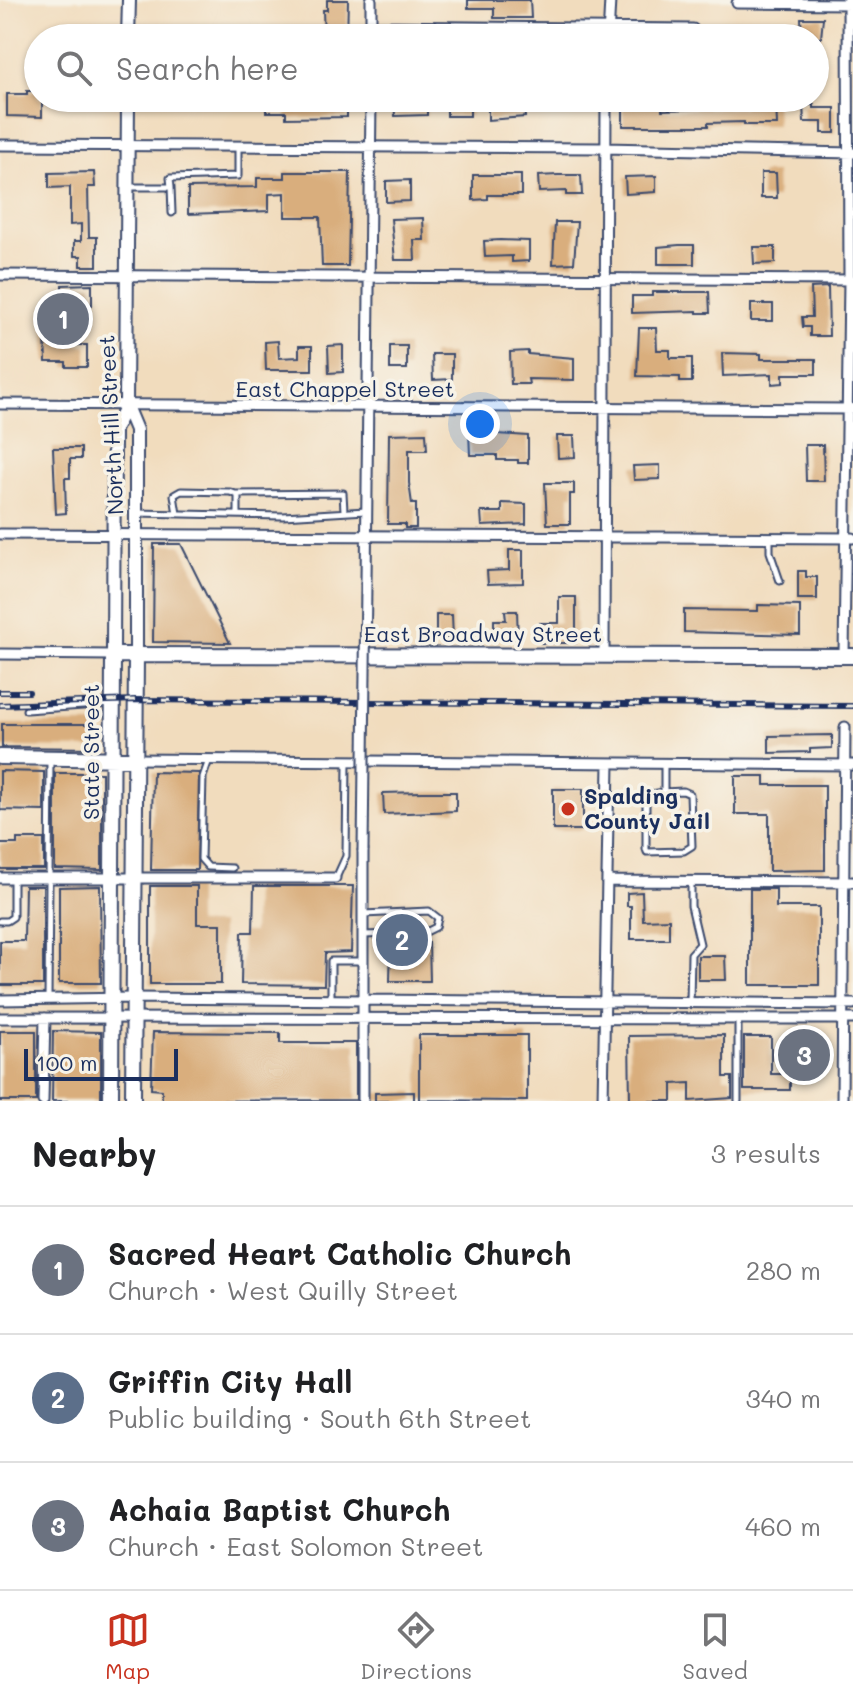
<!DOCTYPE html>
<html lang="en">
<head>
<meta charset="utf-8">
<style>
	:root { --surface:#fff; --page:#f6f6f6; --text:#202124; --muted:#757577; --line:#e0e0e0; --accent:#c8321e }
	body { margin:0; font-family:Mali,sans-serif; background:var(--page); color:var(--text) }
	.scale { position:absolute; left:24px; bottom:20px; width:154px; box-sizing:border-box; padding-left:8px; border:4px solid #1b2f5e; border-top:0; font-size:22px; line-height:28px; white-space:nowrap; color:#1b2f5e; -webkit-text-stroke:6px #f7f3e8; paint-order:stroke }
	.you { position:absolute; left:480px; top:424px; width:28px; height:28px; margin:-20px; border:6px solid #fff; border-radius:50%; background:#1a73e8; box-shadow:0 0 0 12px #1a73e833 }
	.badge { display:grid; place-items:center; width:52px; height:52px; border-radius:50%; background:var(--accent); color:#fff; font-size:26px; font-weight:700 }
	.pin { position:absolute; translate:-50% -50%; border:4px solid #fff; box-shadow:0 2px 8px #0006 }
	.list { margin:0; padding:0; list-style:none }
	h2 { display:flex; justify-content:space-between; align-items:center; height:104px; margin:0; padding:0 32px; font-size:34px }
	h2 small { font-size:26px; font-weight:400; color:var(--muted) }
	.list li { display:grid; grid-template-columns:52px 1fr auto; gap:24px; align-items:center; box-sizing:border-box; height:128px; padding:0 32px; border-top:2px solid var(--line) }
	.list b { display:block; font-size:30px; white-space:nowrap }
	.list p { margin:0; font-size:26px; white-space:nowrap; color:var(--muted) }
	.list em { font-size:26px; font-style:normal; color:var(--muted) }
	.icon { flex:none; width:44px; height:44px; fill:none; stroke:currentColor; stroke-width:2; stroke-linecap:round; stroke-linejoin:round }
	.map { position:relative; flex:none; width:853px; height:1101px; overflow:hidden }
	.search { position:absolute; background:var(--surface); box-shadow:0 2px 6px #0004; left:24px; right:24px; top:24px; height:88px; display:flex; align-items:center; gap:20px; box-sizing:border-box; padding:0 28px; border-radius:44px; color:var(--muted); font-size:30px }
	.sheet { height:488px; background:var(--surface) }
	nav { display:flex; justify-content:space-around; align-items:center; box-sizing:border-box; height:112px; border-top:2px solid var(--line); background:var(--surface); font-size:22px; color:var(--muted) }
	nav a { display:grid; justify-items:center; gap:4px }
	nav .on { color:var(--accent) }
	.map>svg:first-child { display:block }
</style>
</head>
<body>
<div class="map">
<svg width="853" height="1101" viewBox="0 0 853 1101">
	<rect width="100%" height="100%" fill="#f7f3e8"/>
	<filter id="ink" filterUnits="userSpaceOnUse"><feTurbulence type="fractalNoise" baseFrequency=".0125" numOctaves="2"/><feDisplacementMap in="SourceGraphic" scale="16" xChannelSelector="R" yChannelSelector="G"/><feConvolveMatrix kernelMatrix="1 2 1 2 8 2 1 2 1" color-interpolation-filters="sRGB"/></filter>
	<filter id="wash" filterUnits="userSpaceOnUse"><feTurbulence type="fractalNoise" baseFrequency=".006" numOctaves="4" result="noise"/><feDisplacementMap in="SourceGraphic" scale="32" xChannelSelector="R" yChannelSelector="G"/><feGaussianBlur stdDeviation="1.8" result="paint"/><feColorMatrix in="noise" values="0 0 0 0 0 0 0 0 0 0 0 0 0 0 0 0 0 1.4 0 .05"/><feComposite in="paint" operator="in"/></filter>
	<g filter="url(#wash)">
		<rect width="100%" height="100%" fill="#f1dcbd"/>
		<g id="blocks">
			<path fill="#d9ae7d" d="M 327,0 L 348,0 L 347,38 L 324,38 L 323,10 L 327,10 Z
				M 468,0 L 530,0 L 531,18 L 494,18 L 494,8 L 468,8 Z
				M 801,18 L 823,18 L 821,38 L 802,38 Z
				M 27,91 L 38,91 L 38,98 L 42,98 L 42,117 L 7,116 L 7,94 L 27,94 Z
				M 266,98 L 347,98 L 347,117 L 286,118 L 286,112 L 266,112 Z
				M 394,98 L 427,98 L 427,115 L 395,116 Z
				M 488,98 L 525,100 L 525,117 L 488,120 Z
				M 708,99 L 708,109 L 744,108 L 744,103 L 776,101 L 777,125 L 744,125 L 744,122 L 708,123 L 708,126 L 623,126 L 623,106 L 662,103 L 662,110 L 695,109 L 694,100 Z
				M 470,101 L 470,116 L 447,116 L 447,102 Z
				M 803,105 L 814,105 L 814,108 L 835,108 L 835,133 L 822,133 L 822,122 L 804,122 Z
				M 94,172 L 95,187 L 88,187 L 89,237 L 97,237 L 97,266 L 81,266 L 81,256 L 74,256 L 74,241 L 81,241 L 81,224 L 70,225 L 70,187 L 49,188 L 49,173 Z
				M 285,172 L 350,172 L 348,266 L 322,266 L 320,217 L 285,217 L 285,193 L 269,194 L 269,211 L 188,214 L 188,188 L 257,187 L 257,178 L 285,178 Z
				M 761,173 L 776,173 L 777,198 L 761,198 Z
				M 473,175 L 521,175 L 521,195 L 488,195 L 488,199 L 473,200 Z
				M 558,175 L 581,175 L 582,195 L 566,195 L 566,191 L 539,192 L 538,176 Z
				M 656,176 L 656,192 L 626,194 L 625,177 Z
				M 410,180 L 410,201 L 386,202 L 386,181 Z
				M 423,218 L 424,240 L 414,240 L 415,260 L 395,260 L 391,219 Z
				M 555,222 L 577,222 L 574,263 L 553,264 Z
				M 500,240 L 529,241 L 529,261 L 512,262 L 512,256 L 485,257 L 484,241 Z
				M 679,245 L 694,245 L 694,264 L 658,264 L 658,247 Z
				M 753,247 L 775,247 L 775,263 L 754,264 Z
				M 92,284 L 92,305 L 82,305 L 83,328 L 78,328 L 78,345 L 87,345 L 87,367 L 66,367 L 66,362 L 46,362 L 44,311 L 63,311 L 62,285 Z
				M 828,287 L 829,336 L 810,336 L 810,327 L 803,327 L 802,317 L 812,317 L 811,288 Z
				M 652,292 L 709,292 L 710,313 L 697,313 L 697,311 L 632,313 L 632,296 L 652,296 Z
				M 751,304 L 773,304 L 773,321 L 751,321 Z
				M 639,328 L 656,328 L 657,350 L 670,350 L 670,358 L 692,358 L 692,382 L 680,382 L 680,377 L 637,376 Z
				M 278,341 L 279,358 L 299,357 L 299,346 L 312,346 L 312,370 L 266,370 L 265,342 Z
				M 343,345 L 343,372 L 329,373 L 328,346 Z
				M 390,346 L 407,346 L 407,369 L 390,369 Z
				M 528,351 L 528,354 L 574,358 L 574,380 L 528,379 L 529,384 L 511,384 L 510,352 Z
				M 722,353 L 761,354 L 761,359 L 816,359 L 816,374 L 783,374 L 783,383 L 772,384 L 772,374 L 723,376 Z
				M 432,354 L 452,354 L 452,379 L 433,380 Z
				M 469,432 L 528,436 L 528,463 L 518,463 L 518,460 L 497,460 L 497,455 L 470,455 Z
				M 426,433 L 427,450 L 409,450 L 409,483 L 412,504 L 416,504 L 416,528 L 405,528 L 405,524 L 388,524 L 389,434 Z
				M 557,436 L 574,436 L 575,457 L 558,458 Z
				M 805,445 L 823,445 L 824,481 L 806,481 Z
				M 53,448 L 81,448 L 81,459 L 70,459 L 70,478 L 65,478 L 66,513 L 56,514 Z
				M 660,465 L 660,479 L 634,480 L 633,466 Z
				M 545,483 L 574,483 L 574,494 L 570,494 L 570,524 L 547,524 Z
				M 502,503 L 526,504 L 526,524 L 482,526 L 481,512 L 502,512 Z
				M 154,544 L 181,544 L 230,643 L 153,642 Z
				M 509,550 L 523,550 L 523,583 L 488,584 L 487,571 L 509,570 Z
				M 798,571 L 806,571 L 806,577 L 817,577 L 817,599 L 798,599 Z
				M 559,597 L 576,597 L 576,643 L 541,643 L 540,623 L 559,623 Z
				M 758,605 L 800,606 L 800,635 L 684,632 L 684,610 L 758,611 Z
				M 505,611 L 517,611 L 518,640 L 494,640 L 494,620 L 506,620 Z
				M 436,615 L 452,615 L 453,638 L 436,639 Z
				M 2,724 L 97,724 L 97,748 L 2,747 Z
				M 832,735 L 832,748 L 810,749 L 810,752 L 769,753 L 769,736 Z
				M 0,771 L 44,772 L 44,811 L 0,810 Z
				M 153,772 L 199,773 L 197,870 L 151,870 Z
				M 55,773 L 102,773 L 102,870 L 55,869 Z
				M 735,776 L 765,776 L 765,785 L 825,785 L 825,870 L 769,871 L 769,814 L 735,814 Z
				M 553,789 L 583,789 L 583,830 L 553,830 Z
				M 422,792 L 456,792 L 456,811 L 384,814 L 383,793 Z
				M 17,839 L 44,839 L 44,869 L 0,869 L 0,844 L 17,844 Z
				M 25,886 L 43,886 L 43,985 L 0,985 L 0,941 L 24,941 Z
				M 100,886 L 101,983 L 59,983 L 59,887 Z
				M 150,886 L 197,886 L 197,924 L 221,924 L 221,984 L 150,984 Z
				M 254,886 L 353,886 L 351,952 L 325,953 L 324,985 L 241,984 L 242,932 L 253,932 Z
				M 750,889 L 776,889 L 776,907 L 819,907 L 819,985 L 750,985 Z
				M 642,892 L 643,920 L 669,919 L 669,939 L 631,939 L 631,906 L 627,906 L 627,893 Z
				M 391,942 L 429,942 L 430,981 L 390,981 Z
				M 698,956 L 725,956 L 726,980 L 698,980 Z
				M 0,1031 L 36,1031 L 36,1101 L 0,1101 Z
				M 53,1031 L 101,1032 L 101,1101 L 52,1101 Z
				M 153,1032 L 280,1033 L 280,1043 L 356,1043 L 356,1100 L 162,1101 L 162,1090 L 151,1089 Z
				M 419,1035 L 527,1035 L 527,1101 L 419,1100 Z
				M 724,1035 L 724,1077 L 732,1077 L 732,1098 L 690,1101 L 690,1083 L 672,1084 L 672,1101 L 630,1101 L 629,1036 Z
				M 744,1037 L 771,1037 L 771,1074 L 790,1074 L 790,1090 L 744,1090 Z
				M 795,1040 L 813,1040 L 813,1069 L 796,1069 Z
				M 414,1092 L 414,1101 L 375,1101 L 375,1093 Z"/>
		</g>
	</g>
	<g filter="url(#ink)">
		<use href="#blocks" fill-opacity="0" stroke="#3b496c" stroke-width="2"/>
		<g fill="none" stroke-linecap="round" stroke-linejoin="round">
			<g stroke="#3b496c" stroke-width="9">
				<path id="service" d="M 128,187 L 171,187 L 170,178 L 238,176 L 238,147
					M 171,187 L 172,213
					M 235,494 L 343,493 L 344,511
					M 136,513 L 283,516 L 366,511
					M 177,514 L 174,495 L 181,491 L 230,492 L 238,495 L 238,515
					M 770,538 L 770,552 L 780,581
					M 26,710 L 112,704
					M 209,760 L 203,777 L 201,859 L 208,867 L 232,868
					M 664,792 L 683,791 L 690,794 L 692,846 L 684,851 L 647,852 L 646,849 L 646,795 L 664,792 L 664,765
					M 336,878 L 346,856 L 347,762
					M 363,914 L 429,911 L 438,918 L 436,927 L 424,933 L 364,935
					M 0,921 L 7,921 L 13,917 L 13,878
					M 48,999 L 50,761
					M 331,999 L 331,961 L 363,961
					M 690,1002 L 691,954 L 700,944 L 691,906 L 691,882
					M 738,1018 L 738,1101"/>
			</g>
			<g stroke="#3b496c" stroke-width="13">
				<path id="minor" d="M 371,0 L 371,38
					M 737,3 L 853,4
					M 371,26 L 693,29
					M 608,38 L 610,0
					M 0,145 L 604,148 L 853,153
					M 0,275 L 853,280
					M 0,404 L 853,409
					M 0,534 L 853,538
					M 366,583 L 371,98
					M 0,654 L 113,655
					M 604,656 L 606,98
					M 844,656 L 849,280 L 848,0
					M 135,759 L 853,765
					M 363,851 L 363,1101
					M 0,878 L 335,878
					M 608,881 L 853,882
					M 0,1000 L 133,998 L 853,1004
					M 0,1018 L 853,1019
					M 43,1101 L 45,1018
					M 603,1101 L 609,763
					M 842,1101 L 845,727"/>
			</g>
			<g stroke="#3b496c" stroke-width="16">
				<path id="tertiary" d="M 128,38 L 129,0
					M 128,98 L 126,406 L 136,430 L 136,655
					M 113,655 L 114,430 L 126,406"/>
			</g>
			<g stroke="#3b496c" stroke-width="18">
				<path id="secondary" d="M 0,757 L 135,759
					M 111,1101 L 113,655 L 853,656
					M 133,1101 L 136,655"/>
			</g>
			<use href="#service" stroke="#fff" stroke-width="5"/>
			<use href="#minor" stroke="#fff" stroke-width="9"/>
			<use href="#tertiary" stroke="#fff" stroke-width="12"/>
			<use href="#secondary" stroke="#fff" stroke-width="14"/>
			<g stroke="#1b2f5e" stroke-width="6">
				<path id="rail" d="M 0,692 L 29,692
					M 0,705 L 135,700 L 853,706"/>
			</g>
			<use href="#rail" stroke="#f7f3e8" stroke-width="3" stroke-dasharray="9" stroke-linecap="butt"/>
			<g stroke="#3b496c" stroke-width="13" stroke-linecap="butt">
				<path id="minor-bridge" d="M 363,851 L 366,583"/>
			</g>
			<use href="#minor-bridge" stroke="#fff" stroke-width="9"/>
		</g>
	</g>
	<circle fill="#c8321e" stroke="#f7f3e8" stroke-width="3" cx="568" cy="809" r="8"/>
	<g text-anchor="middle" stroke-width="7" stroke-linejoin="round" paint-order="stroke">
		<g font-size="22" fill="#1b2f5e" stroke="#f7f3e8">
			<text x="345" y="397">East Chappel Street</text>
			<text transform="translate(111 425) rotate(-93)" y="8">North Hill Street</text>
			<text x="483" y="642">East Broadway Street</text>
			<text transform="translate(91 752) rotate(-90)" y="8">State Street</text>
		</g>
		<g font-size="22" font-weight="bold" fill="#1b2f5e" stroke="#f7f3e8" text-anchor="start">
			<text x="584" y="804">Spalding<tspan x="584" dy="25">County Jail</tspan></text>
		</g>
	</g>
</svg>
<div class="scale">100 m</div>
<div class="you"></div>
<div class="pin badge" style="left:63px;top:319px;background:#6b7280">1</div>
<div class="pin badge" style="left:402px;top:940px;background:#5c6f8a">2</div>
<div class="pin badge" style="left:804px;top:1055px;background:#6b7280">3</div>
<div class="search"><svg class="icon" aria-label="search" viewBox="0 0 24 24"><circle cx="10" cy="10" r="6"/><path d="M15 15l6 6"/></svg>Search here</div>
</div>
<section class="sheet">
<h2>Nearby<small>3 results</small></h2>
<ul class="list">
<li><span class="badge" style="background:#6b7280">1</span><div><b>Sacred Heart Catholic Church</b><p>Church · West Quilly Street</p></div><em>280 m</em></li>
<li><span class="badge" style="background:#5c6f8a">2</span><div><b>Griffin City Hall</b><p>Public building · South 6th Street</p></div><em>340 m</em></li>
<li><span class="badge" style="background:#6b7280">3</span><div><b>Achaia Baptist Church</b><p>Church · East Solomon Street</p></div><em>460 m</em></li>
</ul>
</section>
<nav>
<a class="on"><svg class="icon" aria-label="map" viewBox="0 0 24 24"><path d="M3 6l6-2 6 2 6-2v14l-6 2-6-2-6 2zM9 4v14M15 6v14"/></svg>Map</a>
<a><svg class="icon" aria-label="directions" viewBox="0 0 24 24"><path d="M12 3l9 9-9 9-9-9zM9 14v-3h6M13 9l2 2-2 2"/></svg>Directions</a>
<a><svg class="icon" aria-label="saved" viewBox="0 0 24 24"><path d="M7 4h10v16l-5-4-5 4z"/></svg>Saved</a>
</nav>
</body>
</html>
